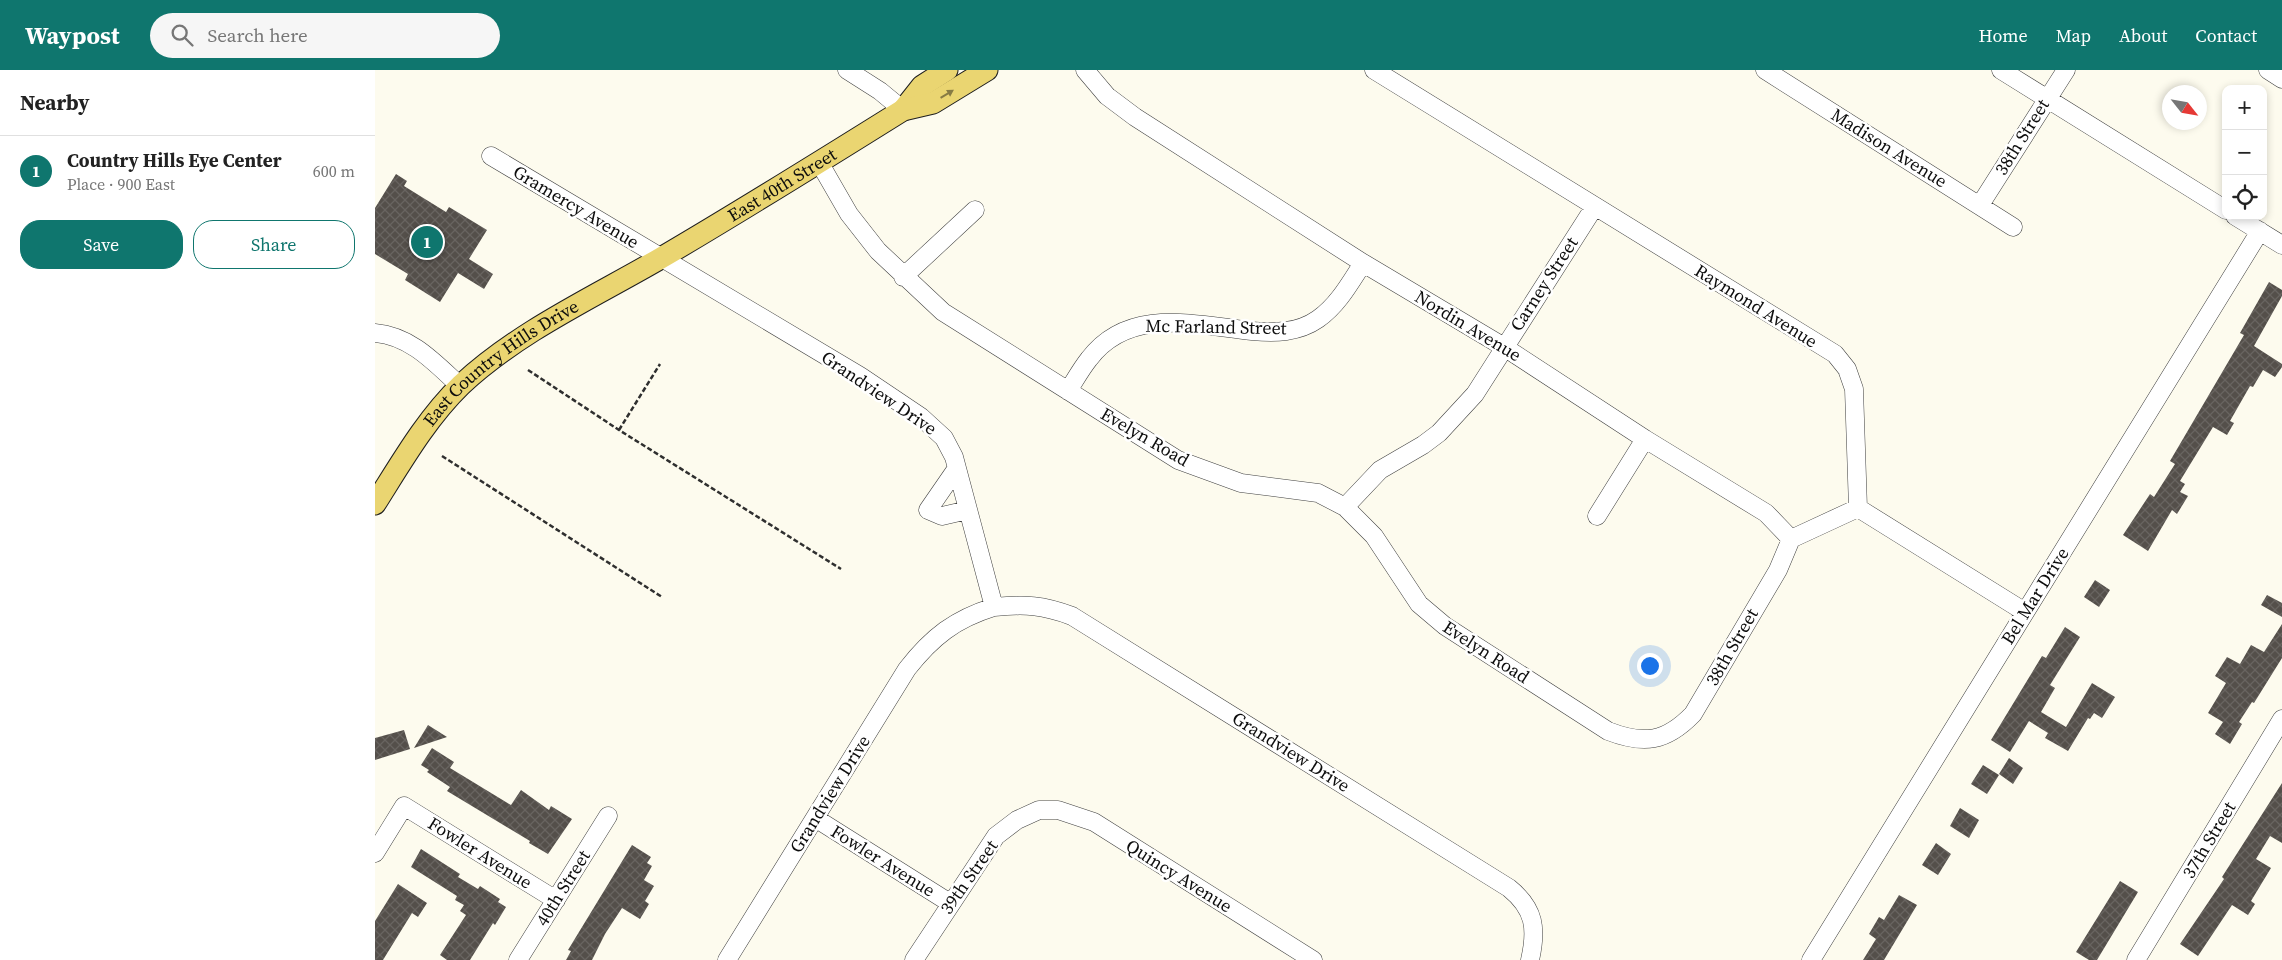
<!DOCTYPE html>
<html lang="en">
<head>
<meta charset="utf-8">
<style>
	:root { --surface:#fff; --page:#f6f6f6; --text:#222; --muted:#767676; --line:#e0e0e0; --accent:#0f766e }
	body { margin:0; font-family:"Source Serif 4",serif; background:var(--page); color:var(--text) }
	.controls { position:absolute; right:15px; top:15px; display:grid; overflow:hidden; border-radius:10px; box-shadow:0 2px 8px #0003 }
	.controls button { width:45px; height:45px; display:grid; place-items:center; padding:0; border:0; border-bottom:1px solid var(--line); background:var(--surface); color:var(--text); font:25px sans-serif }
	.compass { position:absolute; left:1787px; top:15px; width:45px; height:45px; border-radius:50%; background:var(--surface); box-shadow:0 2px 8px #0003; rotate:121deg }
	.you { position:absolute; left:1274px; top:595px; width:18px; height:18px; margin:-12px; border:4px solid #fff; border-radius:50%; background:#1a73e8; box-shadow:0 0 0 8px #1a73e833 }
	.badge { display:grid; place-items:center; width:32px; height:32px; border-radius:50%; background:var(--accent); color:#fff; font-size:16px; font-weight:700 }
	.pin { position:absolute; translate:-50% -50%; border:2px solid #fff; box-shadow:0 1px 5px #0006 }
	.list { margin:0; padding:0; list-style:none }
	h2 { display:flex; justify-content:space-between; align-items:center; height:65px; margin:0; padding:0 20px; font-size:21px }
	h2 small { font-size:16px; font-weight:400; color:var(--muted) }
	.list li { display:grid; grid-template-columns:32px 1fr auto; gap:15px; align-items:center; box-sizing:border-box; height:70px; padding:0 20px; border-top:1px solid var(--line) }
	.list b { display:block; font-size:19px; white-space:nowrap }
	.list p { margin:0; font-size:16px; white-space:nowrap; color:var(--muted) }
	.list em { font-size:16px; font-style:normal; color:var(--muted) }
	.actions { display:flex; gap:10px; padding:15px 20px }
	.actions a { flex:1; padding:11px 0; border:1px solid var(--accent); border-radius:20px; text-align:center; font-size:18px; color:var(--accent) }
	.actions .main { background:var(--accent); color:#fff }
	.icon { flex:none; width:28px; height:28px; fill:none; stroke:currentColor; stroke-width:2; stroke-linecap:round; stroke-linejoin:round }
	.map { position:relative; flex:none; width:1907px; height:890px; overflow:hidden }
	header { display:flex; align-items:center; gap:30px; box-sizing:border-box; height:70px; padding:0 25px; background:var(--accent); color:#fff }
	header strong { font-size:24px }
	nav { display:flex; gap:28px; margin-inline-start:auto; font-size:18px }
	.search { width:350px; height:45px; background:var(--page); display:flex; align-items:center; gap:12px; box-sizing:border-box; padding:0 18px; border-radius:28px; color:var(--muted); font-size:19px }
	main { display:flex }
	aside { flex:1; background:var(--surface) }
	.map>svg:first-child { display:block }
</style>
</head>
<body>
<header>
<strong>Waypost</strong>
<div class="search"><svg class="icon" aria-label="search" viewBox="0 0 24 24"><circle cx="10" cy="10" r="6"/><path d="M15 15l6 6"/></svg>Search here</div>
<nav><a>Home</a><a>Map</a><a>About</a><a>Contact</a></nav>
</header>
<main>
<aside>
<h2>Nearby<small></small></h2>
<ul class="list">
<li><span class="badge">1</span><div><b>Country Hills Eye Center</b><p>Place · 900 East</p></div><em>600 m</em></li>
</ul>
<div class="actions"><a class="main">Save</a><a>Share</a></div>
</aside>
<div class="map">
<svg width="1907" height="890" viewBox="0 0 1907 890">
	<defs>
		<pattern id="building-cross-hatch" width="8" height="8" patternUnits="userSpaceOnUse" patternTransform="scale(1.25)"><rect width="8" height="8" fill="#544f4a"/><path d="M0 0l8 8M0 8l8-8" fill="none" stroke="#686460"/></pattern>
	</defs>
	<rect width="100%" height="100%" fill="#fdfbee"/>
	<path fill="url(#building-cross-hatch)" d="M 21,104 L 32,111 L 29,116 L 71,142 L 74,137 L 112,160 L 94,189 L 118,204 L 109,219 L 83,203 L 65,232 L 30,210 L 33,204 L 0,184 L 0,138 Z
		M 1894,212 L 1907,220 L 1907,226 L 1879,276 L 1907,294 L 1907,297 L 1900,307 L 1888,300 L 1878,317 L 1875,316 L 1855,351 L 1859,353 L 1852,365 L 1838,357 L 1805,411 L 1810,414 L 1805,422 L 1813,426 L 1802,444 L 1797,440 L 1773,481 L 1748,465 L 1775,424 L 1779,427 L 1800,394 L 1795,391 L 1869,265 L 1865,263 Z
		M 1720,510 L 1735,520 L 1724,537 L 1709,527 Z
		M 1892,525 L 1907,533 L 1907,547 L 1886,535 Z
		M 1907,554 L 1907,588 L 1879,633 L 1877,632 L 1864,652 L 1867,654 L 1855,674 L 1840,664 L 1848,652 L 1833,643 L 1851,613 L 1840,606 L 1852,587 L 1865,594 L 1876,575 L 1889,582 Z
		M 1690,557 L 1705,567 L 1675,615 L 1680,618 L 1666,642 L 1691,657 L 1717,613 L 1740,627 L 1727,648 L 1719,643 L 1715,649 L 1713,648 L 1693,681 L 1670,668 L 1673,663 L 1654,651 L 1635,682 L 1616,670 L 1667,586 L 1671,588 Z
		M 53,655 L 72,667 L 39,678 Z
		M 29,660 L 35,679 L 0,690 L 0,668 Z
		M 57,678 L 79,692 L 75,698 L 136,735 L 146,720 L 174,740 L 176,736 L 197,749 L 173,784 L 154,773 L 155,771 L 72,721 L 75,717 L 52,702 L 54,700 L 46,695 Z
		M 1634,688 L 1648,698 L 1638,714 L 1624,704 Z
		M 1608,695 L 1624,705 L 1612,724 L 1596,714 Z
		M 1907,713 L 1907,773 L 1895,766 L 1881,789 L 1896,798 L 1876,831 L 1880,834 L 1873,845 L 1857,835 L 1823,886 L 1805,874 L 1849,809 L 1847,807 Z
		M 1585,738 L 1604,750 L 1594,768 L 1575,756 Z
		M 1561,773 L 1576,784 L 1563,805 L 1547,795 Z
		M 257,775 L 276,787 L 272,793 L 277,796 L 269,810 L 279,816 L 270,831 L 274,834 L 265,849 L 247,838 L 230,864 L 217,890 L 191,890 L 196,881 L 193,880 Z
		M 46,779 L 85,804 L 83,807 L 103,819 L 105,816 L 125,829 L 123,832 L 131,837 L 120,855 L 118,853 L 95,890 L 72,890 L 65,885 L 91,845 L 85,841 L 89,835 L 80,830 L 82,826 L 36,797 Z
		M 1745,811 L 1763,822 L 1722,890 L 1714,890 L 1701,882 Z
		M 23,814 L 52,833 L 43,847 L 37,843 L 8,890 L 0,890 L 0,851 Z
		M 1524,825 L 1542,835 L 1509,890 L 1488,890 L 1501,869 L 1494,864 L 1504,847 L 1509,850 Z"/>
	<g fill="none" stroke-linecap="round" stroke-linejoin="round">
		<g stroke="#404040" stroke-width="19">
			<path id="minor" d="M 472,0 L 505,21 L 528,40
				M 710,0 L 732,26 L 760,47 L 988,193 L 1129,277 L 1270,369 L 1391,443 L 1416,469 L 1483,438
				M 999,0 L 1460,284 L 1472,299 L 1479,319 L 1483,438
				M 1390,0 L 1638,157
				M 1626,0 L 1851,140
				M 1893,0 L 1907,9
				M 116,86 L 485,306 L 546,347 L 569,368 L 579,387 L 619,537 C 650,534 668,535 697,546 L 1134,818 C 1160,839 1162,859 1155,890
				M 444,92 L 474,144 L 503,181 L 568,242 L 803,390 L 866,413 L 943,423 L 970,437 L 999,466 L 1044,534 L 1070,556 L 1233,661 C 1269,675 1291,672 1318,644 L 1403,500 L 1416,469
				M 1605,135 L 1691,0
				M 1860,146 L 1907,175
				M 528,207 L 600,140
				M 0,263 C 36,266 60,293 85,316
				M 693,321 C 700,310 706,299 714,289 C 754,236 820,255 877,261 C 900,263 923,263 943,249 C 963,235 975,213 988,193
				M 582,398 L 553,440 L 567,446 L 593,440
				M 970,437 L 1005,400 L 1048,375 L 1064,363 L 1100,324 L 1220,136
				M 1483,438 L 1650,542
				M 1222,446 L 1270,369
				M 440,748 L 575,833
				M 0,783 L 29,736 L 181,830
				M 143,890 L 233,746
				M 352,890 L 532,599 C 557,567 580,549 619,537
				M 539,890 L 621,766 L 642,750 L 664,740 L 683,740 L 719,752 L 938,890
				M 1436,890 L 1885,161
				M 1761,890 L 1907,649"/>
		</g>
		<g stroke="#1e1e1e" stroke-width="23">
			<g id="major">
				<path d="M 528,40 L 547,16 L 572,0"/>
				<path id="s1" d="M 0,434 C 26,393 51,349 86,315 C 144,261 219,227 286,188 C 368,140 448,90 528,40 L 558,33 L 612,0"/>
			</g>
		</g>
		<path stroke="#2f2f2f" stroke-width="2.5" stroke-dasharray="5 2.5" stroke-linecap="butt" d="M 153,300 L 244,360 L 466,499
			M 244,360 L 285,294
			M 67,386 L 287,527"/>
		<use href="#minor" stroke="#fff" stroke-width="18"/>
		<use href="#major" stroke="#ead571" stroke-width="21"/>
	</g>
	<defs><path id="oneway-solid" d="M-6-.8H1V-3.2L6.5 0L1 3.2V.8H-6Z" transform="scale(1.25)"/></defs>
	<use fill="#877b44" href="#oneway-solid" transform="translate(572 24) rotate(-31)"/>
	<g text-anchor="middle" stroke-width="5" stroke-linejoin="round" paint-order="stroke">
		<g font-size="18" fill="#0d0d0d" stroke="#fff">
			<text transform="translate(1647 67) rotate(-58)" y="6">38th Street</text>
			<text transform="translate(1514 78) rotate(32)" y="6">Madison Avenue</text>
			<text dy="6" stroke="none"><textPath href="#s1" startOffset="526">East 40th Street</textPath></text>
			<text transform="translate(201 137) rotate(31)" y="6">Gramercy Avenue</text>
			<text transform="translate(1169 214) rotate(-57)" y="6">Carney Street</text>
			<text transform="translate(1381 236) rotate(32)" y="6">Raymond Avenue</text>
			<text transform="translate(1093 256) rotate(31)" y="6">Nordin Avenue</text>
			<text transform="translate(841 257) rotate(1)" y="6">Mc Farland Street</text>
			<text dy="6" stroke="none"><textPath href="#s1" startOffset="192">East Country Hills Drive</textPath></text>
			<text transform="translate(504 323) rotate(34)" y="6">Grandview Drive</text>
			<text transform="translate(770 367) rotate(30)" y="6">Evelyn Road</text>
			<text transform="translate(1660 526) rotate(-58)" y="6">Bel Mar Drive</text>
			<text transform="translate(1357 577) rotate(-60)" y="6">38th Street</text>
			<text transform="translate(1111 582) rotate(33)" y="6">Evelyn Road</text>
			<text transform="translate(916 682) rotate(32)" y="6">Grandview Drive</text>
			<text transform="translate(455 724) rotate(-58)" y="6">Grandview Drive</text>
			<text transform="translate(1834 770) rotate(-59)" y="6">37th Street</text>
			<text transform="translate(105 783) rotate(32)" y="6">Fowler Avenue</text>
			<text transform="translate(508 791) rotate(32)" y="6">Fowler Avenue</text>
			<text transform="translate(804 806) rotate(32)" y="6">Quincy Avenue</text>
			<text transform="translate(594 807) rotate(-55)" y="6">39th Street</text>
			<text transform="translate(188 818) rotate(-58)" y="6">40th Street</text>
		</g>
	</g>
</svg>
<div class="controls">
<button>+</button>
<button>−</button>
<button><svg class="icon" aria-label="locate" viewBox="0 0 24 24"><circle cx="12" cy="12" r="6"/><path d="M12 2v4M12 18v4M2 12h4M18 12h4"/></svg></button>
</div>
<svg class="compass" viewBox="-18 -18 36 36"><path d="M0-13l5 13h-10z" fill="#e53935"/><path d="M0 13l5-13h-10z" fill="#767676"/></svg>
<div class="you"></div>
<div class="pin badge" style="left:52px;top:172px">1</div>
</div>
</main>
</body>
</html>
